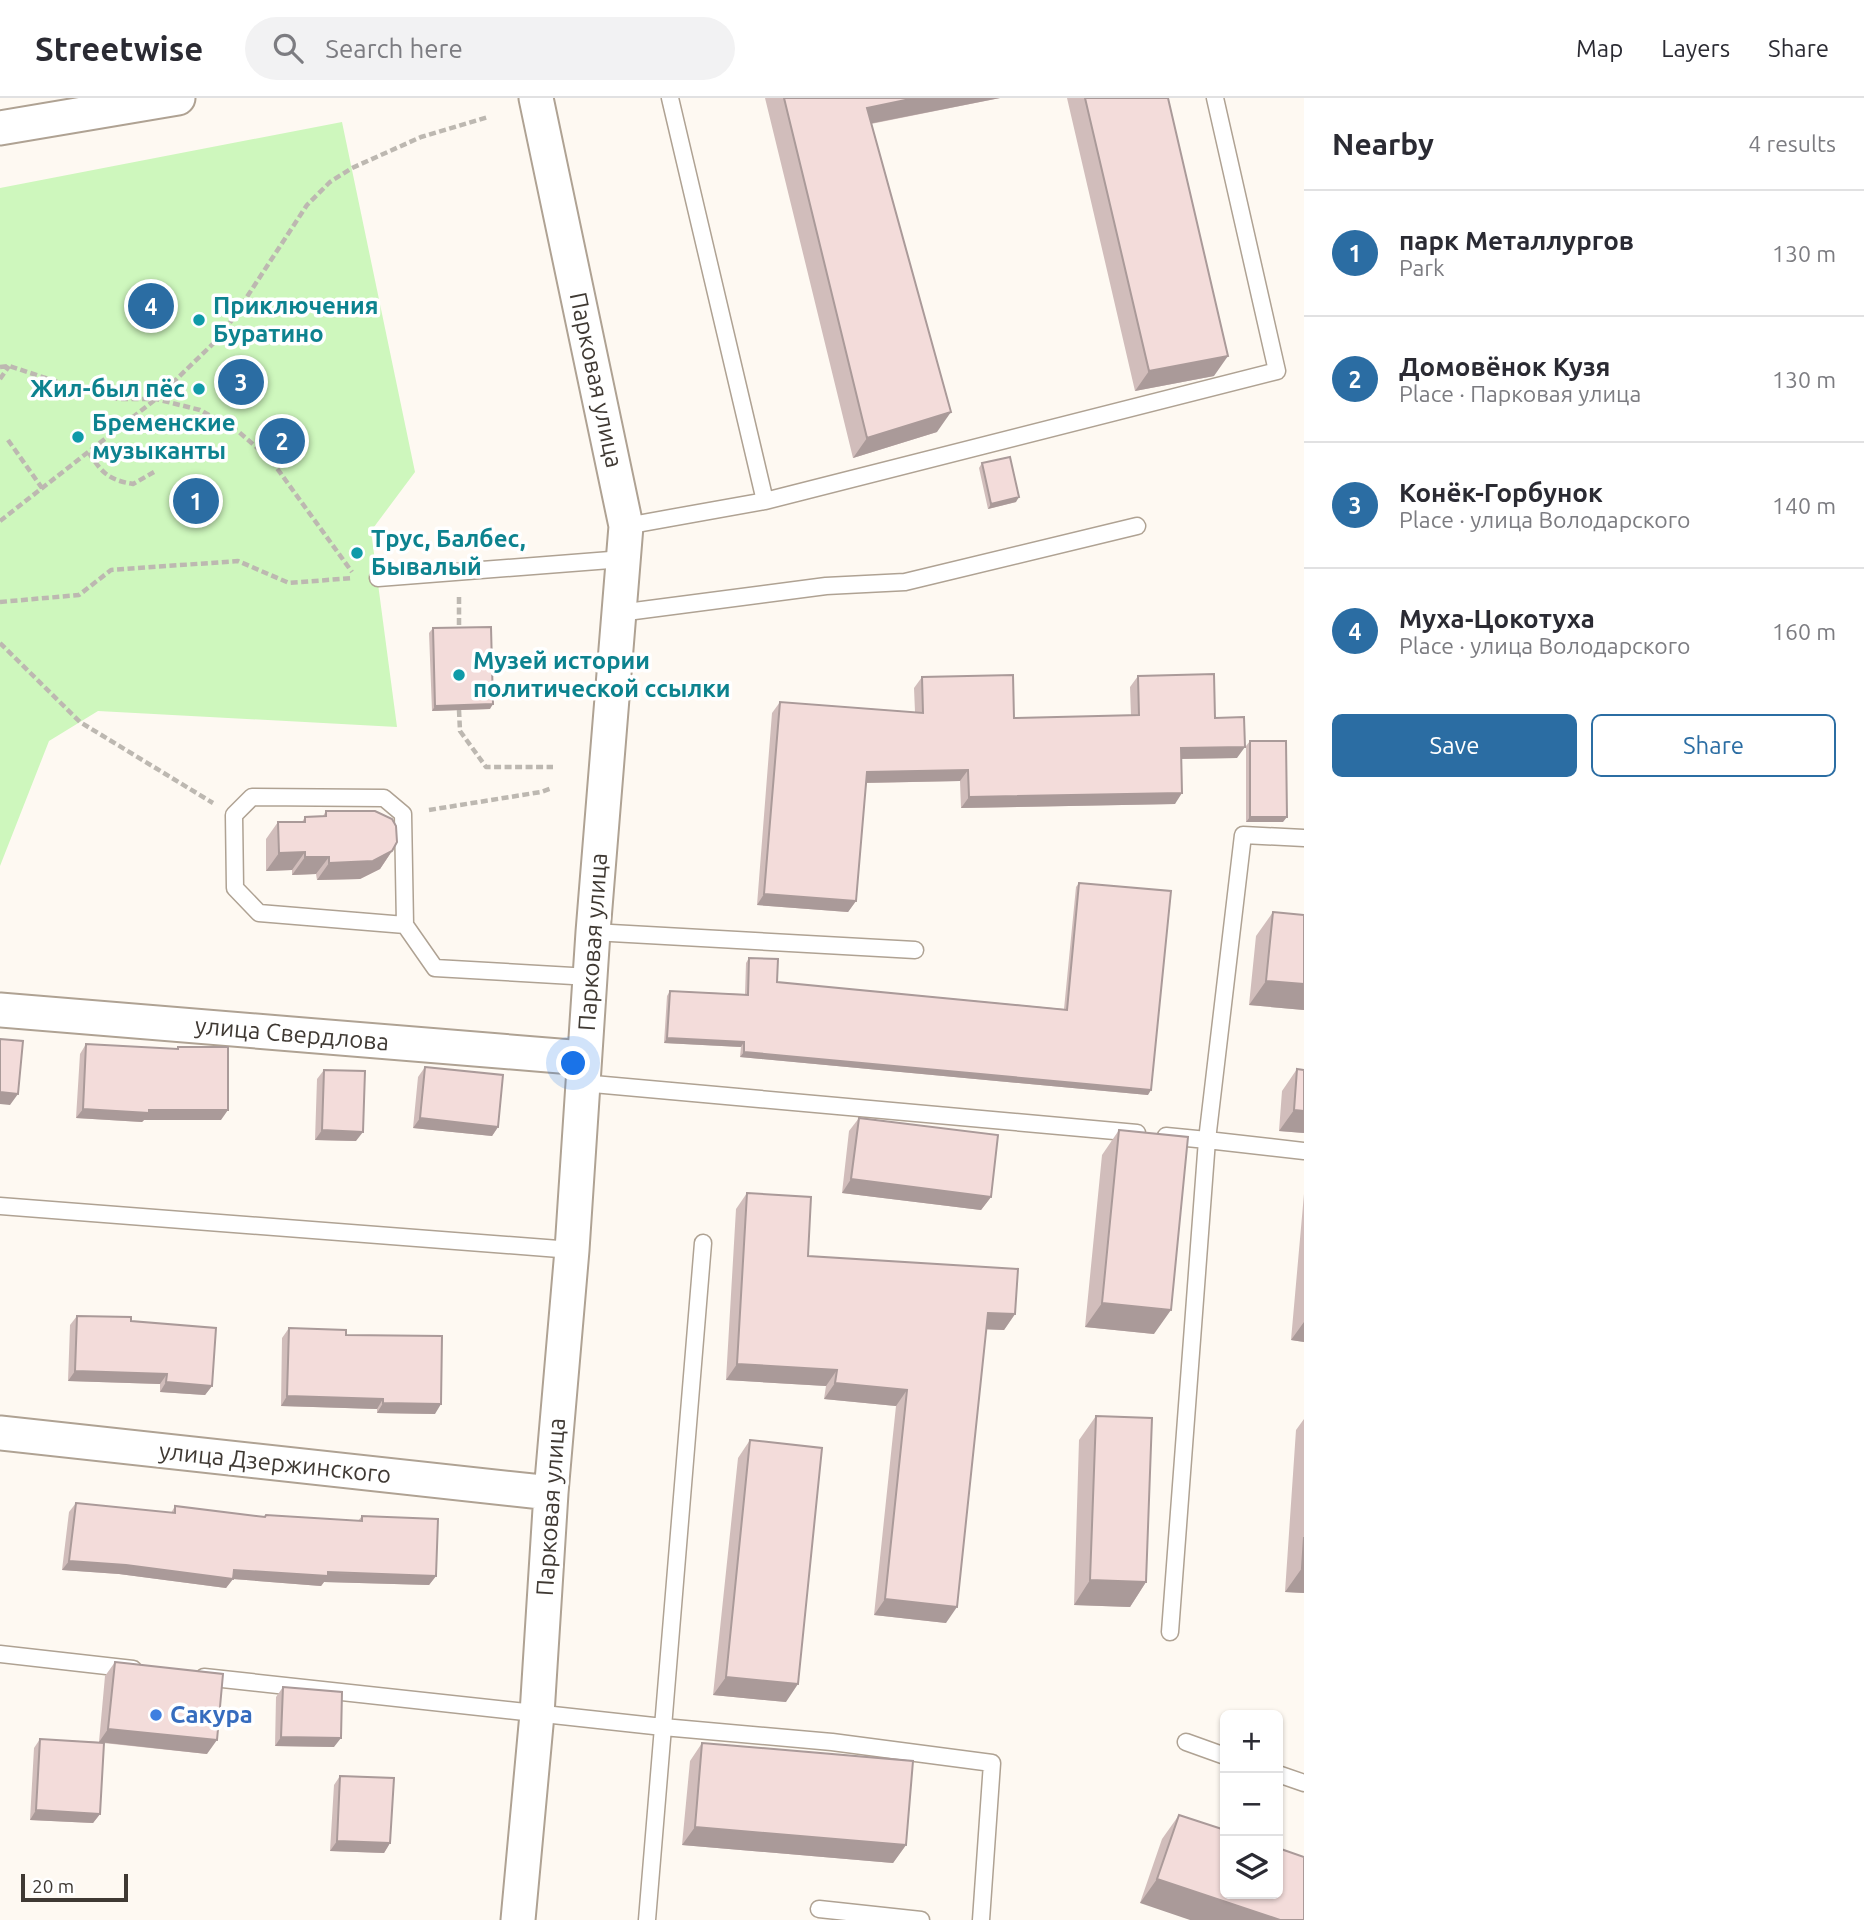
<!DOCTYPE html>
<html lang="en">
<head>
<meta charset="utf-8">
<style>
	:root { --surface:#fff; --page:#f2f2f3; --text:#2b2b33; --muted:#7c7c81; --line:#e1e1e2; --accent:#2b6da3 }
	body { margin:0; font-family:Ubuntu,sans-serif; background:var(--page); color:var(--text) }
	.controls { position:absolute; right:21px; bottom:21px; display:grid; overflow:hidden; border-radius:10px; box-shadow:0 2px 5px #0004 }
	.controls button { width:63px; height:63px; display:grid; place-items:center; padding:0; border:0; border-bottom:2px solid var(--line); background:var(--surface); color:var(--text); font:35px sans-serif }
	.scale { position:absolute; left:21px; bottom:18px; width:107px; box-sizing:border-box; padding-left:7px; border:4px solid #3f3933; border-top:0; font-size:19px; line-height:24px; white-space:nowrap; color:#3f3933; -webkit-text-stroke:5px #fff; paint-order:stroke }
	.you { position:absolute; left:574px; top:966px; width:24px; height:24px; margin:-18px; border:5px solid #fff; border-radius:50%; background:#1a73e8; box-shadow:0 0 0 10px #1a73e833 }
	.badge { display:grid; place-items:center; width:46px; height:46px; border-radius:50%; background:var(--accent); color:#fff; font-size:23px; font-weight:700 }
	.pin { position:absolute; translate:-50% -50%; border:4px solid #fff; box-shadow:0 2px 7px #0006 }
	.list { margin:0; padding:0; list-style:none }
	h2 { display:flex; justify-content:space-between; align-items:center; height:91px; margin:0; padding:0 28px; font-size:30px }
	h2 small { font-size:23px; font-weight:400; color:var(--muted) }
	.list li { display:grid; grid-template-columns:46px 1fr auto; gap:21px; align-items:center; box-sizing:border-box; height:126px; padding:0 28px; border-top:2px solid var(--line) }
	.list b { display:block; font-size:26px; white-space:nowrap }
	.list p { margin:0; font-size:23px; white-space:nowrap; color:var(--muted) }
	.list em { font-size:23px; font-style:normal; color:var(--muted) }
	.actions { display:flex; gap:14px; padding:21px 28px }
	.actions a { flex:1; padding:16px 0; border:2px solid var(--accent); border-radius:10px; text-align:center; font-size:24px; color:var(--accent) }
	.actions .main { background:var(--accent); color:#fff }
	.icon { flex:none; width:38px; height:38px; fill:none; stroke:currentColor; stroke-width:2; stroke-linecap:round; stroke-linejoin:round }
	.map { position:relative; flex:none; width:1304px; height:1822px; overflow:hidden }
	header { display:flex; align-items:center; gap:42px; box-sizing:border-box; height:98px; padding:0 35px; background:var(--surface); border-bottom:2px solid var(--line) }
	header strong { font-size:33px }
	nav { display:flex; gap:38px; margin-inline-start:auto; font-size:24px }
	.search { width:490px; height:63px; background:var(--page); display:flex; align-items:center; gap:18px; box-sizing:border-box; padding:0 24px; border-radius:38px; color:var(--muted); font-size:26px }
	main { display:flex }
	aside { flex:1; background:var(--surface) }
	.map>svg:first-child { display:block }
</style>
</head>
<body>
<header>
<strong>Streetwise</strong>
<div class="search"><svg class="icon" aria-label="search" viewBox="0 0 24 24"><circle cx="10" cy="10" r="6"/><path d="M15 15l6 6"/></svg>Search here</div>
<nav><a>Map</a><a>Layers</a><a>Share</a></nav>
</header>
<main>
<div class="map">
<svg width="1304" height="1822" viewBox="0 0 1304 1822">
	<rect width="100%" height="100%" fill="#fef9f2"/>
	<path fill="#cef7bd" d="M 342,24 L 415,374 L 371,433 L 397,629 L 98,613 L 49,643 L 0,768 L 0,90 Z"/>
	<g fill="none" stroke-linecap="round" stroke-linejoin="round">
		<g stroke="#afa293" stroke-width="19">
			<path id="lane" d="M 670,0 L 765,403 L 1277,273 L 1215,0
				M 626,428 L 765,403
				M 378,480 L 623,461
				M 619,515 L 826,488 L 905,484 L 1137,428
				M 1304,740 L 1243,737 L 1207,1042 L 1304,1053
				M 405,827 L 259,815 L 235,790 L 234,717 L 252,699 L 384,700 L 403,716 L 405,827 L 435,870 L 590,879
				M 593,834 L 915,852
				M 582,985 L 1137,1035
				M 1166,1038 L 1207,1042 L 1170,1534
				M 0,1108 L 572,1152
				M 703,1145 L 663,1629 L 832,1644 L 992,1665 L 981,1822
				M 0,1556 L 133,1571
				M 204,1579 L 663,1629 L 647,1822
				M 1186,1644 L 1225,1658
				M 1278,1676 L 1304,1685
				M 819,1811 L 921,1822"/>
		</g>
		<g stroke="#afa293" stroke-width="37">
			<path id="street" d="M 0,30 L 178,0
				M 0,912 L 584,960
				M 0,1335 L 551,1395
				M 518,1822 L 537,1616 L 551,1395 L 572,1152 L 593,834 L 626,428 L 536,0"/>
		</g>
		<path stroke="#bdb8b1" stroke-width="4.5" stroke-dasharray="7 3.5" stroke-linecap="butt" d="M 0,269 L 9,268 L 79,291 L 118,301 L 156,301 L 200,312 L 239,334 L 271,362 L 352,474
			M 0,281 L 9,268
			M 8,342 L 42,390
			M 89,355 C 102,375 109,382 133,386 L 154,374
			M 0,423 L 156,301 L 222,237 L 307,107 L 330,84 L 352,70 L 421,39 L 488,19
			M 459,499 L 459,535
			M 0,504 L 79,497 L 111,472 L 238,463 L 289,485 L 353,480
			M 0,545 L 80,624 L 213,705
			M 459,612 L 460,633 L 486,669 L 553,669
			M 429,712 L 541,694 L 552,690"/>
		<use href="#lane" stroke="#fff" stroke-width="16"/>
		<use href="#street" stroke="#fff" stroke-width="33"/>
	</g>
	<path fill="#d1bdbb" d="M 765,0 L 1000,0 L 871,26 L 937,334 L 853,360 Z
		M 1067,0 L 1168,0 L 1214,278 L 1135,293 Z
		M 982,365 L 1016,404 L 988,411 L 979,370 Z
		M 433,530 L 490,611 L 432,613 L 429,535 Z
		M 1138,578 L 1215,620 L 1237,660 L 1182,661 L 1175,706 L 961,710 L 960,683 L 866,685 L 856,803 L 848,814 L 757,807 L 772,615 L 780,604 L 915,614 L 914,590 L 922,579 L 1014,620 L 1131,617 L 1130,589 Z
		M 1250,643 L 1283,724 L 1246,724 L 1246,648 Z
		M 326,713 L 392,753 L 380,771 L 360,781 L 317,782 L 316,776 L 292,777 L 292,772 L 266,773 L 266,741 L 278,724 L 302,724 L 305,719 L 323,718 Z
		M 1079,785 L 1148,997 L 740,959 L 741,949 L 664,945 L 667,898 L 670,893 L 745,896 L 746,865 L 749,860 L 777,884 L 1064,911 L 1076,789 Z
		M 1273,814 L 1304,817 L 1304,912 L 1249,907 L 1256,838 Z
		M 86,946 L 177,951 L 178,949 L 221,1022 L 144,1022 L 142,1024 L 76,1020 L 80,956 Z
		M 425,969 L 498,1029 L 492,1038 L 413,1030 L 418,979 Z
		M 1297,971 L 1304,972 L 1304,1035 L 1279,1033 L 1282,993 Z
		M 324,972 L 356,1043 L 315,1042 L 317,981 Z
		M 859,1020 L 991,1099 L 981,1112 L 842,1095 L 849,1033 Z
		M 1119,1032 L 1154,1236 L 1085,1229 L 1102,1057 Z
		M 747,1095 L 808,1158 L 1015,1216 L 1004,1232 L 986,1231 L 946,1525 L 874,1517 L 896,1308 L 824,1301 L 826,1288 L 726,1282 L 736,1111 Z
		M 1304,1096 L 1304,1244 L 1291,1242 Z
		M 77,1218 L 131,1223 L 212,1288 L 205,1297 L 160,1294 L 160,1286 L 68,1283 L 70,1227 Z
		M 289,1230 L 346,1237 L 435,1316 L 377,1315 L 377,1311 L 281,1308 L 282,1240 Z
		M 1096,1318 L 1146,1484 L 1130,1509 L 1074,1507 L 1079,1342 Z
		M 1304,1321 L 1304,1495 L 1285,1494 L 1296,1332 Z
		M 750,1342 L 786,1604 L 713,1597 L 738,1360 Z
		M 76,1405 L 171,1415 L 175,1408 L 264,1419 L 266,1417 L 358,1423 L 362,1418 L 436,1478 L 429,1487 L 324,1484 L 321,1488 L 233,1481 L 226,1490 L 119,1476 L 62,1472 L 69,1414 Z
		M 115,1564 L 207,1656 L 103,1645 L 100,1716 L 93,1725 L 30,1722 L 34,1650 L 40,1641 L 99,1644 L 105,1578 Z
		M 283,1589 L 334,1649 L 275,1648 L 276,1599 Z
		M 702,1645 L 906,1747 L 893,1765 L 682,1747 L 690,1663 Z
		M 340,1678 L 390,1745 L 384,1755 L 330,1753 L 334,1687 Z
		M 1179,1717 L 1304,1759 L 1140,1805 L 1162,1741 Z"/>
	<path fill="#aa9a99" d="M 915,0 L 1000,0 L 853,29 L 867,10 Z
		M 1228,258 L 1214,278 L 1135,293 L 1149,273 Z
		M 951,314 L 937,334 L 853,360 L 867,340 Z
		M 1019,399 L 1016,404 L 988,411 L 991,406 Z
		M 493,606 L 490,611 L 432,613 L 435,608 Z
		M 1245,649 L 1237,660 L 1174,661 L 1181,650 Z
		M 968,672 L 960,683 L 859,685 L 867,674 Z
		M 1182,695 L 1175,706 L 961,710 L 969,699 Z
		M 1250,719 L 1287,719 L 1283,724 L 1246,724 Z
		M 392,753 L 380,771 L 360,781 L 317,782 L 329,765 Z
		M 305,754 L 292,772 L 266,773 L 279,755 Z
		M 305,759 L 329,759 L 316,776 L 292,777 Z
		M 764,796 L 856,803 L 848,814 L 757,807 Z
		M 1266,883 L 1304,886 L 1304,912 L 1249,907 Z
		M 667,940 L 744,944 L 741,949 L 664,945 Z
		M 744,954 L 1151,992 L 1148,997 L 740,959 Z
		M 0,994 L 18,996 L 10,1007 L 0,1006 Z
		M 83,1011 L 149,1012 L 228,1012 L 221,1022 L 144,1022 L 142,1024 L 76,1020 Z
		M 1294,1012 L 1304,1013 L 1304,1035 L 1279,1033 Z
		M 420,1020 L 498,1029 L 492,1038 L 413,1030 Z
		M 322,1032 L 363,1034 L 356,1043 L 315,1042 Z
		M 851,1081 L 991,1099 L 981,1112 L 842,1095 Z
		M 1102,1205 L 1171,1212 L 1154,1236 L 1085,1229 Z
		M 988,1215 L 1015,1216 L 1004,1232 L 977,1231 Z
		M 1304,1224 L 1304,1244 L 1291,1242 Z
		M 737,1266 L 837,1272 L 826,1288 L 726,1282 Z
		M 75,1273 L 167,1276 L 160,1286 L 68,1283 Z
		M 166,1284 L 212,1288 L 205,1297 L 160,1294 Z
		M 835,1285 L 907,1292 L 896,1308 L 824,1301 Z
		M 287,1298 L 383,1301 L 377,1311 L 281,1308 Z
		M 383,1305 L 441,1306 L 435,1316 L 377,1315 Z
		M 69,1463 L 234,1472 L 436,1478 L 429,1487 L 324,1484 L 321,1488 L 233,1481 L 226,1490 L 119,1476 L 62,1472 Z
		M 1302,1470 L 1304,1470 L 1304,1495 L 1285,1494 Z
		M 1090,1482 L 1146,1484 L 1130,1509 L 1074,1507 Z
		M 885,1501 L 957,1509 L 946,1525 L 874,1517 Z
		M 726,1579 L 798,1586 L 786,1604 L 713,1597 Z
		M 108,1631 L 217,1642 L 207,1656 L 99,1644 Z
		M 281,1639 L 341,1640 L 334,1649 L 275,1648 Z
		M 36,1712 L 100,1716 L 93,1725 L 30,1722 Z
		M 695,1729 L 906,1747 L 893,1765 L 682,1747 Z
		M 337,1743 L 390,1745 L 384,1755 L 330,1753 Z
		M 1157,1781 L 1280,1822 L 1190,1822 L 1140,1805 Z"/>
	<path fill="#f3dcda" stroke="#aa9a99" stroke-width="2" d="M 784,0 L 915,0 L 867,10 L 951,314 L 867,340 Z
		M 1085,0 L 1168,0 L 1228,258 L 1149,273 Z
		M 1010,359 L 1019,399 L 991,406 L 982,365 Z
		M 491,529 L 493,606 L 435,608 L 433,530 Z
		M 1214,576 L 1215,620 L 1244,619 L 1245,649 L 1181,650 L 1182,695 L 969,699 L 968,672 L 867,674 L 856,803 L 764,796 L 780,604 L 923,615 L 922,579 L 1013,577 L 1014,620 L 1139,617 L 1138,578 Z
		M 1250,643 L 1286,643 L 1287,719 L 1250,719 Z
		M 326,713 L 375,713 L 392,721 L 396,728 L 397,744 L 392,753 L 373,763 L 329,765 L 329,759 L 305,759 L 305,754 L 279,755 L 278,724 L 305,724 L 305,719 L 326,718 Z
		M 1079,785 L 1171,793 L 1151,992 L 744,954 L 744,944 L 667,940 L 670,893 L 748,897 L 749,860 L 778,861 L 777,884 L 1067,912 Z
		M 1273,814 L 1304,817 L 1304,886 L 1266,883 Z
		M 0,941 L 23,943 L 18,996 L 0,994 Z
		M 86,946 L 178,951 L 178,949 L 228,949 L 228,1012 L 149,1012 L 149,1015 L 83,1011 Z
		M 425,969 L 503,977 L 498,1029 L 420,1020 Z
		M 1297,971 L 1304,972 L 1304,1013 L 1294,1012 Z
		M 324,972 L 365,973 L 363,1034 L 322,1032 Z
		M 859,1020 L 998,1037 L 991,1099 L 851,1081 Z
		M 1119,1032 L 1188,1039 L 1171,1212 L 1102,1205 Z
		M 747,1095 L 811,1099 L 808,1158 L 1018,1171 L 1015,1216 L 988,1215 L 957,1509 L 885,1501 L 907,1292 L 835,1285 L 837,1272 L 737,1266 Z
		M 77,1218 L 131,1219 L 131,1223 L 216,1230 L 212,1288 L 166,1284 L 167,1276 L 75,1273 Z
		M 289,1230 L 346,1232 L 346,1237 L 442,1238 L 441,1306 L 383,1305 L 383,1301 L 287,1298 Z
		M 1096,1318 L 1152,1320 L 1146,1484 L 1090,1482 Z
		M 750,1342 L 822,1350 L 798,1586 L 726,1579 Z
		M 76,1405 L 175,1415 L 175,1408 L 265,1419 L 266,1417 L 362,1423 L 362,1418 L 438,1421 L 436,1478 L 328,1474 L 328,1478 L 234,1472 L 233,1481 L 126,1467 L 69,1463 Z
		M 1304,1439 L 1304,1470 L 1302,1470 Z
		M 115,1564 L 223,1576 L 217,1642 L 108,1631 Z
		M 283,1589 L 342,1594 L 341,1640 L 281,1639 Z
		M 40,1641 L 104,1645 L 100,1716 L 36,1712 Z
		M 702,1645 L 913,1663 L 906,1747 L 695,1729 Z
		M 340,1678 L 394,1680 L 390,1745 L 337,1743 Z
		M 1179,1717 L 1225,1732 L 1225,1796 L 1278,1796 L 1278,1750 L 1304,1759 L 1304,1822 L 1280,1822 L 1157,1781 Z"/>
	<g fill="#0f9aa8" stroke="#fff" stroke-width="2.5">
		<circle cx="199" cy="222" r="7"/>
		<circle cx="199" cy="291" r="7"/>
		<circle cx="78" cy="339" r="7"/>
		<circle cx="357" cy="455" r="7"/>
		<circle cx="459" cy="577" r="7"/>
	</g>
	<circle fill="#3f7fe0" stroke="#fff" stroke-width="2.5" cx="156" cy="1617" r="7"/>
	<g text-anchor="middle" stroke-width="7" stroke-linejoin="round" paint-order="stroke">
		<g font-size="24" font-weight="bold" fill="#0d838f" stroke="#fff" text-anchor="start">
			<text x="213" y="216">Приключения<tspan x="213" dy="28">Буратино</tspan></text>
			<text x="185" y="299" text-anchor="end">Жил-был пёс</text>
			<text x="92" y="333">Бременские<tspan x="92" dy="28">музыканты</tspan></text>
			<text x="371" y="449">Трус, Балбес,<tspan x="371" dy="28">Бывалый</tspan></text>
			<text x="473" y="571">Музей истории<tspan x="473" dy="28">политической ссылки</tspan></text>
		</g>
		<g font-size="24" fill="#3f3933" stroke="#fff">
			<text transform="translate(596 282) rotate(78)" y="8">Парковая улица</text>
			<text transform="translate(593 844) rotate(-86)" y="8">Парковая улица</text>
			<text transform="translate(292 936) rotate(5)" y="8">улица Свердлова</text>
			<text transform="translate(275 1365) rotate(6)" y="8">улица Дзержинского</text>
			<text transform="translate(551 1409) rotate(-86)" y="8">Парковая улица</text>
		</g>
		<g font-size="24" font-weight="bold" fill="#366cbe" stroke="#fff" text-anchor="start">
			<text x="170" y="1625">Сакура</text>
		</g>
	</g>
</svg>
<div class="controls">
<button>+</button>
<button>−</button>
<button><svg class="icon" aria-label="layers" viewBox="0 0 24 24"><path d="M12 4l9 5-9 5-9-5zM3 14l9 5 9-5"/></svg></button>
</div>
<div class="scale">20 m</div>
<div class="you"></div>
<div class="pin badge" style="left:196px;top:403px">1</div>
<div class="pin badge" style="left:282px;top:343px">2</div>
<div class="pin badge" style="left:241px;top:284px">3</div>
<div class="pin badge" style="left:151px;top:208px">4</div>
</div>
<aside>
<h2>Nearby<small>4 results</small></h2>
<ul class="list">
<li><span class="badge">1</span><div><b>парк Металлургов</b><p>Park</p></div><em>130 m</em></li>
<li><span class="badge">2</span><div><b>Домовёнок Кузя</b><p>Place · Парковая улица</p></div><em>130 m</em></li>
<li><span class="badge">3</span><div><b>Конёк-Горбунок</b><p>Place · улица Володарского</p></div><em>140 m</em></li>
<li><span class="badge">4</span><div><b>Муха-Цокотуха</b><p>Place · улица Володарского</p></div><em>160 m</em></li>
</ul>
<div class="actions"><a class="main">Save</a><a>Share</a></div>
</aside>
</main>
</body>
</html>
